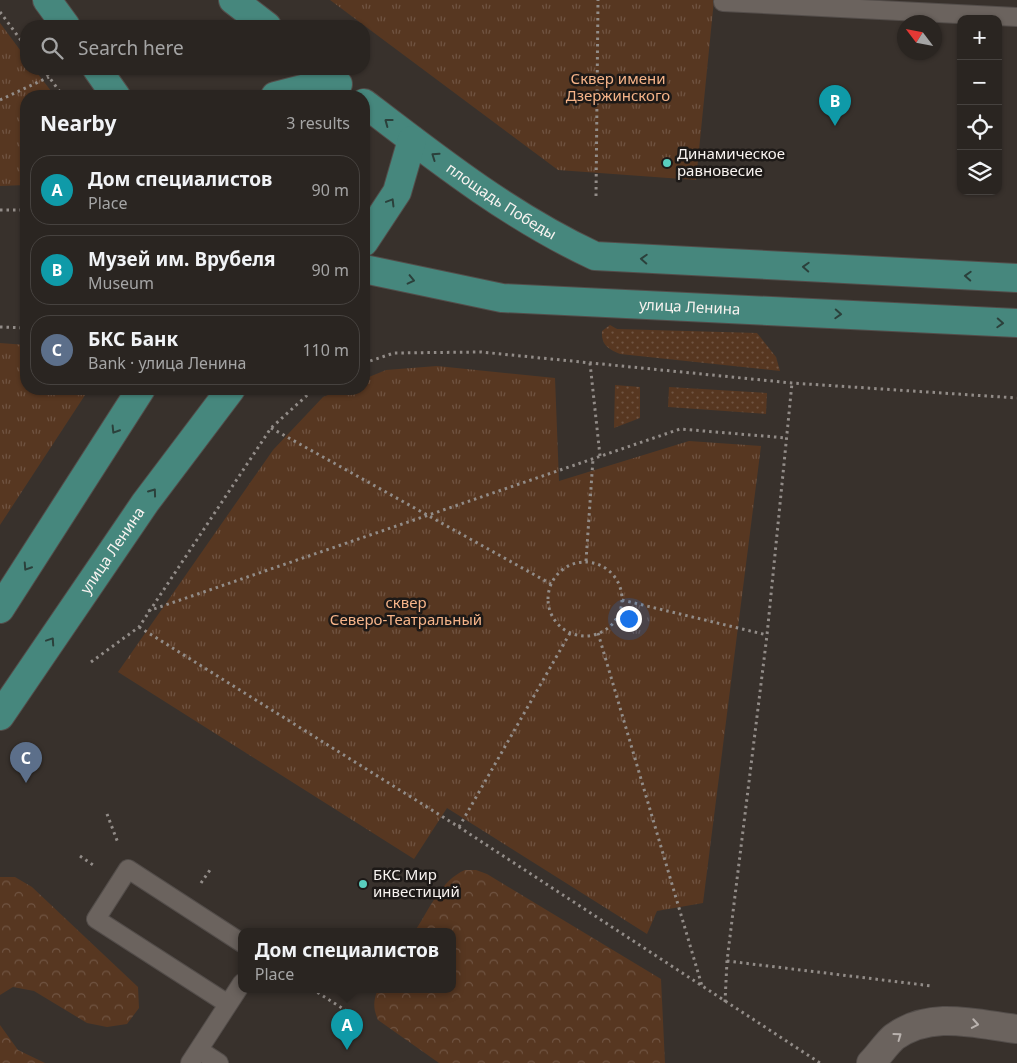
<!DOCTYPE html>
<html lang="en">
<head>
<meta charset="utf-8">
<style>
	:root { --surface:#2a2521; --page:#36312e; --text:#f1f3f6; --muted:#a5a5a5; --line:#46423f; --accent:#1a73e8 }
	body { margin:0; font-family:"Noto Sans",sans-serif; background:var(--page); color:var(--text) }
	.controls { position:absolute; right:15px; top:15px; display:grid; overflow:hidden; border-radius:10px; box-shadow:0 1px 4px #0004 }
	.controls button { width:45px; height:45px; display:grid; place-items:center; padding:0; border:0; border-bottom:1px solid var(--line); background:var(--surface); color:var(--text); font:25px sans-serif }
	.compass { position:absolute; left:897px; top:15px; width:45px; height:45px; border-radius:50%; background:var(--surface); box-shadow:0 1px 4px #0004; rotate:302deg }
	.you { position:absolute; left:628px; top:618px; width:18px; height:18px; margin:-12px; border:4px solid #fff; border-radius:50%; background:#1a73e8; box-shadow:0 0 0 8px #1a73e833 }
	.badge { display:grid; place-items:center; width:32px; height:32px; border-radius:50%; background:var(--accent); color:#fff; font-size:16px; font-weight:700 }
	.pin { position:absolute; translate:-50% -41px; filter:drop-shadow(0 1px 2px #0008) }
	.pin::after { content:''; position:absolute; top:26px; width:18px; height:15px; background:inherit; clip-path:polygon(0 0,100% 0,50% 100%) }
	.popup { position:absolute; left:238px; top:928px; width:218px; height:65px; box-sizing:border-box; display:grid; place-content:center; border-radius:10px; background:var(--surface); filter:drop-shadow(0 1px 4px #0005); font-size:16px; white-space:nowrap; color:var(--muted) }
	.popup b { font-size:19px; color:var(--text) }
	.popup::after { content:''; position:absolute; left:50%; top:100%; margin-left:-10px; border:10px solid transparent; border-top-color:var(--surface) }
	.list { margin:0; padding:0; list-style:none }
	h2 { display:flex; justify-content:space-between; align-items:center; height:65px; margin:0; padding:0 20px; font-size:21px }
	h2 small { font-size:16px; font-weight:400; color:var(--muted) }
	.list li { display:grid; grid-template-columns:32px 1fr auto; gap:15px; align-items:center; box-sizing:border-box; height:70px; margin:0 10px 10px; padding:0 10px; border:1px solid var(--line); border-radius:20px }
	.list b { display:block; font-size:19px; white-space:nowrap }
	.list p { margin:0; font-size:16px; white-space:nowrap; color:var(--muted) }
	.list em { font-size:16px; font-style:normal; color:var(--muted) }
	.icon { flex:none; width:28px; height:28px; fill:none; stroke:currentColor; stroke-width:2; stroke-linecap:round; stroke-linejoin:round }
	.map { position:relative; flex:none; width:1017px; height:1063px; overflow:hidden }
	.search { position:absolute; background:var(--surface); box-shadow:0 1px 4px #0004; left:20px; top:20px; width:350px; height:55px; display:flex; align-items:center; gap:12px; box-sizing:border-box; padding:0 18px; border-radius:20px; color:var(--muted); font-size:19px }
	.panel { position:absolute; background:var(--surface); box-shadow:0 1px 4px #0004; left:20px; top:90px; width:350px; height:305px; border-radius:20px }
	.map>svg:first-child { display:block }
</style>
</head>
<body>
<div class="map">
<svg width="1017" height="1063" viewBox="0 0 1017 1063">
	<defs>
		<pattern id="grass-dots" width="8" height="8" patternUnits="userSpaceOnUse" patternTransform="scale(1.25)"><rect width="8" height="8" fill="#573721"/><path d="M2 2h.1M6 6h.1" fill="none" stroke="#705442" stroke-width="1.8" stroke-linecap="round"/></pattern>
		<pattern id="forest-crowns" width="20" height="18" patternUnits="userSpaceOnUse" patternTransform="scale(1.25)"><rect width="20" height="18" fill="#573721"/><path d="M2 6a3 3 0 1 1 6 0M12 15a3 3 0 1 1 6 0" fill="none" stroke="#705442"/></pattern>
		<pattern id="park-tufts" width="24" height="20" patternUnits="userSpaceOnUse" patternTransform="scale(1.25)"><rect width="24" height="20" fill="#573721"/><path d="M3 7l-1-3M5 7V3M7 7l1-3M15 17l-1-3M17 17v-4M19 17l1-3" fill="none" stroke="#705442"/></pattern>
	</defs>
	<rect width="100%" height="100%" fill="#38312c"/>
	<path fill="url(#grass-dots)" d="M 610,325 L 617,329 L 757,333 L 776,357 L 780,371 L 620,354 C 608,349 601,345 602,331 Z
		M 615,385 L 640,387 L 640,418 L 614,428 Z
		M 669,387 L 767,393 L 766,414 L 668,407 Z"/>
	<path fill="url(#forest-crowns)" d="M 465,870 L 476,870 L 487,874 L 661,979 L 665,1063 L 439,1063 L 378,1020 C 373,1008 373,1001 378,989 L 452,989 L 452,931 L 415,931 C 429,910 441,880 465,870 Z
		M 0,877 L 15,877 L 32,887 L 138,987 L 139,1008 L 127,1024 L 107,1027 L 87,1023 L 34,991 L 13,987 L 0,995 Z
		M 0,1025 L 18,1050 L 45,1063 L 0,1063 Z"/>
	<path fill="url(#park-tufts)" d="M 330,0 L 714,0 L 696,180 L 558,170 Z
		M 0,23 L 26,58 L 26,69 L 34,69 L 55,96 L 26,96 L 26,185 L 0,186 Z
		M 0,343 L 26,345 L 26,389 L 89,389 L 0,525 Z
		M 437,366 L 555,378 L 559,481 L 689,441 L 761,446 L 703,903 L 657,911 L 647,934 L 447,808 L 414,859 L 118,672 L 273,450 L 323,397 L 342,389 L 364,389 L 364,379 L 386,370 Z"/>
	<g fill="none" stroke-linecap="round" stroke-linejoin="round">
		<g stroke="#534d4a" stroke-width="20">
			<path id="lane" d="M 723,2 L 1017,17
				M 228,1004 L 96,919 L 128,869 L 242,943
				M 199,1050 L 219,1063
				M 190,1063 L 242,983"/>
		</g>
		<g stroke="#534d4a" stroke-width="30">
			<path id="street" d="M 871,1063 C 879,1055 886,1044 894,1037 C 931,1010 976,1024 1017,1029"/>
		</g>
		<g stroke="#534d4a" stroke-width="30">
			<g id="primary">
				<path d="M 47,0 L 66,26"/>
				<path d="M 233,0 L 267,26"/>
				<path d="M 97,69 L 116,96"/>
				<path d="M 275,96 L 306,88 L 338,84"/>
				<path id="s1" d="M 364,103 C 437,159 511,217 595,256 L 1017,278"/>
				<path d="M 364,242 L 397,192 L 412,140"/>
				<path id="s2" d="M 364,269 L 502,298 L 1017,323"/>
				<path d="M 0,609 L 141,389"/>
				<path id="s3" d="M 0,716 L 145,503 L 231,389"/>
			</g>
		</g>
		<path stroke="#928c88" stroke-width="3" stroke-dasharray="2.5 4" stroke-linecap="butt" d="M 0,12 L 26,47
			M 43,69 L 63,96
			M 0,100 L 49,77
			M 596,196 L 598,0
			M 0,210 L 26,210
			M 0,327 L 26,328
			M 364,363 L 394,353 L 481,352 L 792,383 L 1017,398
			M 590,363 L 600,456
			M 271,428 L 551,584
			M 586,561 L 593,459
			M548 599a37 37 0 1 1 74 0a37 37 0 1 1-74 0Z
			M 622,600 L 767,635
			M 148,611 L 680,429 L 787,438
			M 139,627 L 459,827 L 820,1063
			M 598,633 L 702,986
			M 91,662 L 139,627 L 271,428 L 314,389
			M 107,814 L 118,843
			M 459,827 L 570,633
			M 80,856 L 96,867
			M 201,883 L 212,867
			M 727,961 L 932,986
			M 312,989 L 353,1015
			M 725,1002 L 727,961 L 767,635 L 792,383"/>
		<use href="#lane" stroke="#6b635e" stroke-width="18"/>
		<use href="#street" stroke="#6b635e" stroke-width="28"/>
		<use href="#primary" stroke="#46877d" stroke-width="28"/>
	</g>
	<defs><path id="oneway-chevron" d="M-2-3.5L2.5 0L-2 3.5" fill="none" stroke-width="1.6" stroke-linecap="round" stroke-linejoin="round" transform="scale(1.25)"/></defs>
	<g stroke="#2b403b">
		<use href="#oneway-chevron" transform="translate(388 122) rotate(-143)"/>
		<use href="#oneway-chevron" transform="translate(435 156) rotate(-145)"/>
		<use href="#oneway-chevron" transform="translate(391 202) rotate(-59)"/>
		<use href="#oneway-chevron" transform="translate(644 259) rotate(-177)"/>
		<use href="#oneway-chevron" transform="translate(806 267) rotate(-177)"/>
		<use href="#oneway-chevron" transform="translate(968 276) rotate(-177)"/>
		<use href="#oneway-chevron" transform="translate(411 280) rotate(13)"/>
		<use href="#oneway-chevron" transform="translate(838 314) rotate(3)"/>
		<use href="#oneway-chevron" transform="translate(1000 323) rotate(3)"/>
		<use href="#oneway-chevron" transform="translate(115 430) rotate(122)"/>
		<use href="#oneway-chevron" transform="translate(153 492) rotate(-54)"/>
		<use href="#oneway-chevron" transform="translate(27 567) rotate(123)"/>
		<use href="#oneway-chevron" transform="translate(51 641) rotate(-56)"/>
	</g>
	<g stroke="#b9b2ae">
		<use href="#oneway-chevron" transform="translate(975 1024) rotate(10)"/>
		<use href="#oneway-chevron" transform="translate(898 1036) rotate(-36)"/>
	</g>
	<g fill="#59cebe" stroke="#1d1917" stroke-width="2">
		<circle cx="667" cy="163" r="5"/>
		<circle cx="363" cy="884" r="5"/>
	</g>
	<g text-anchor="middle" stroke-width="5" stroke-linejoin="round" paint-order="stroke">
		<g font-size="15" fill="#f6b489" stroke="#1d1917">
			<text x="618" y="84">Сквер имени<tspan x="618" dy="17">Дзержинского</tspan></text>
			<text x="406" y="608">сквер<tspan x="406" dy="17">Северо-Театральный</tspan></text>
		</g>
		<g font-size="15" fill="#f8f3f0" stroke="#1d1917" text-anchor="start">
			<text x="677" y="159">Динамическое<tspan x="677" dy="17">равновесие</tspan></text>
			<text x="373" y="880">БКС Мир<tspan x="373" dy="17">инвестиций</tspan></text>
		</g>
		<g font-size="15" fill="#f8f3f0" stroke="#1d1917">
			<text dy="5" stroke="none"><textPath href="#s1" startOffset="169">площадь Победы</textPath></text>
			<text dy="5" stroke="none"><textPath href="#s2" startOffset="329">улица Ленина</textPath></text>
			<text dy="5" stroke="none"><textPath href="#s3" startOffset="200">улица Ленина</textPath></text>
		</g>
	</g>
</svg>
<div class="controls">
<button>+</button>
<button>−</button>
<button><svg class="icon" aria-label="locate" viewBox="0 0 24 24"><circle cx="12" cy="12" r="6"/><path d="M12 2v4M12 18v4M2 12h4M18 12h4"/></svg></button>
<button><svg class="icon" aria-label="layers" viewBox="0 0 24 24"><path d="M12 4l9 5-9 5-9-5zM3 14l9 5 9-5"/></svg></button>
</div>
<svg class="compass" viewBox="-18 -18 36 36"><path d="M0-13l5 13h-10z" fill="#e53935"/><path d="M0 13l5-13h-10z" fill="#a5a5a5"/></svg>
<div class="you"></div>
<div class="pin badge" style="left:347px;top:1050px;background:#0f9aa8">A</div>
<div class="popup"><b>Дом специалистов</b>Place</div>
<div class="pin badge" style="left:835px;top:126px;background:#0f9aa8">B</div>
<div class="pin badge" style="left:26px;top:783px;background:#5c6f8a">C</div>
<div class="search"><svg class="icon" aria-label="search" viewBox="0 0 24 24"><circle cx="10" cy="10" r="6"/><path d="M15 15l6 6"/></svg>Search here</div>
<section class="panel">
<h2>Nearby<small>3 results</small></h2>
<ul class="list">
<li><span class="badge" style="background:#0f9aa8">A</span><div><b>Дом специалистов</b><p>Place</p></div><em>90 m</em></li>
<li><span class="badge" style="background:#0f9aa8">B</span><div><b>Музей им. Врубеля</b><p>Museum</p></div><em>90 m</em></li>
<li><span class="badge" style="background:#5c6f8a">C</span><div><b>БКС Банк</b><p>Bank · улица Ленина</p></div><em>110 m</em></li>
</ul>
</section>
</div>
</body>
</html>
